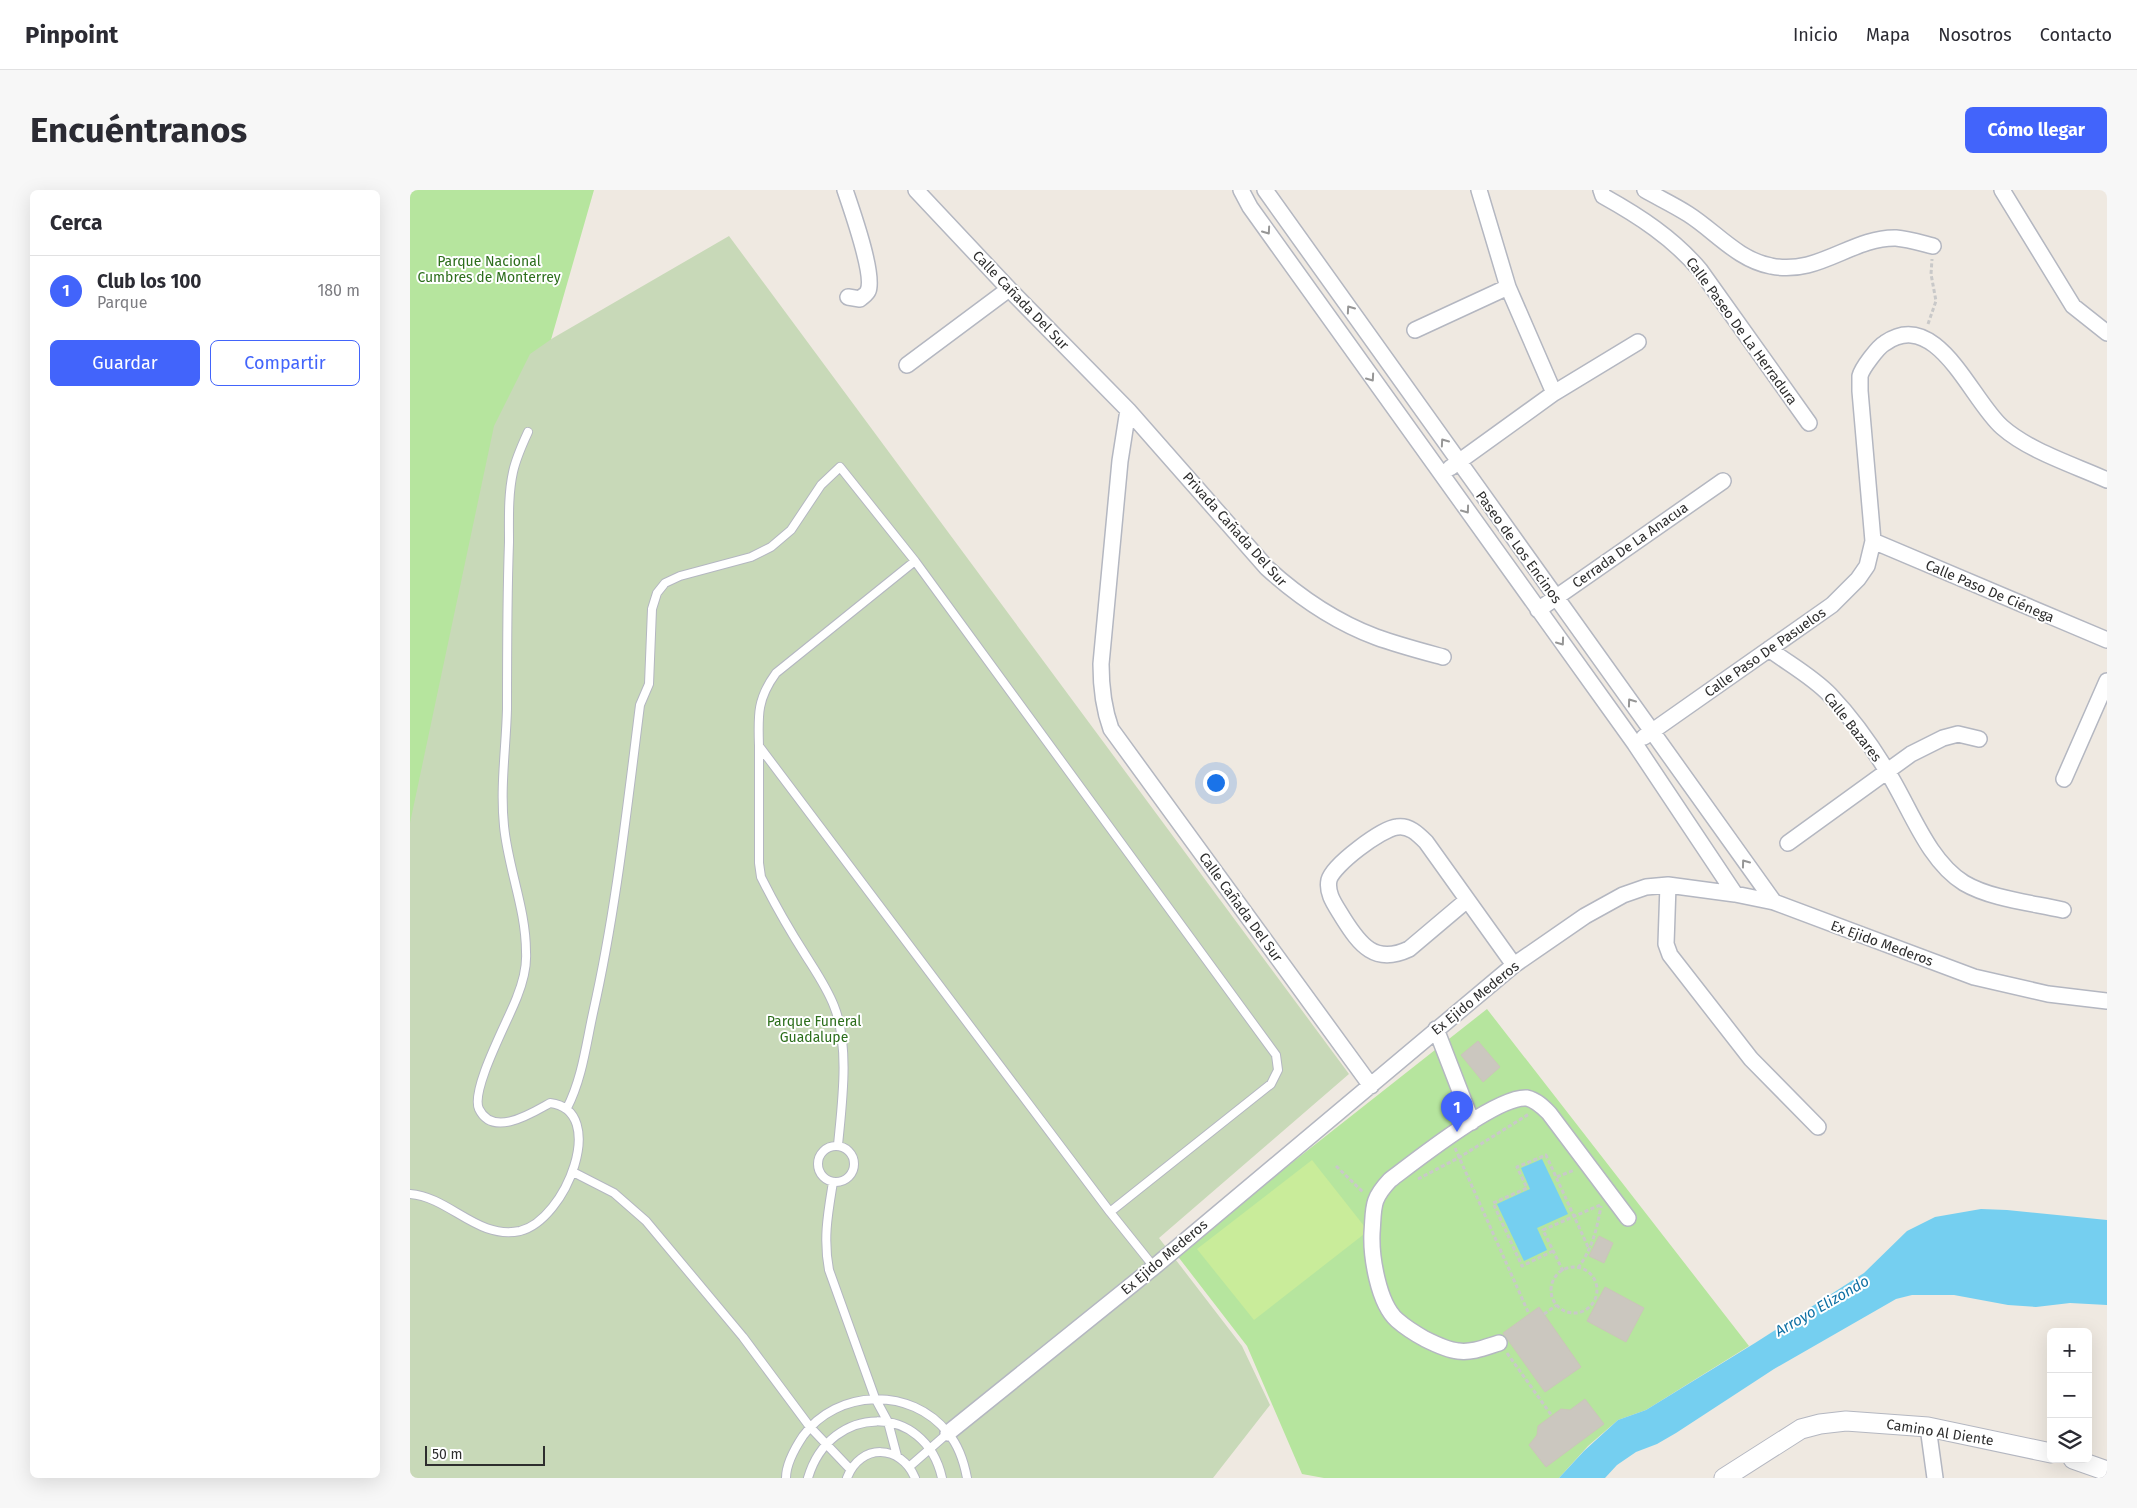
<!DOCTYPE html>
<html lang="es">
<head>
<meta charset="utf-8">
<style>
	:root { --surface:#fff; --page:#f7f7f7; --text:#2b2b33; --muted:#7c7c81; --line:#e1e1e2; --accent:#4264fb }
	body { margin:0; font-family:"Fira Sans",sans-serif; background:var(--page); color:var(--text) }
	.controls { position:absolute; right:15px; bottom:15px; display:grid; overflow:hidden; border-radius:8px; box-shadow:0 5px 20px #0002 }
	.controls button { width:45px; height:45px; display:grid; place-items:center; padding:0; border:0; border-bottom:1px solid var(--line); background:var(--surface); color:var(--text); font:25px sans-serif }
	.scale { position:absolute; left:15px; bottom:12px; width:120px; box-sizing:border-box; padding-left:5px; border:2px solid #2e2e2e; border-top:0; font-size:14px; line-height:18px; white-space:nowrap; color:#2e2e2e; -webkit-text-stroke:4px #fff; paint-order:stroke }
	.you { position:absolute; left:805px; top:592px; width:18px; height:18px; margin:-12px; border:4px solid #fff; border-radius:50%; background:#1a73e8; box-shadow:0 0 0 8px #1a73e833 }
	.badge { display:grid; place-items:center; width:32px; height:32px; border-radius:50%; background:var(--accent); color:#fff; font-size:16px; font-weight:700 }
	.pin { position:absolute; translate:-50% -41px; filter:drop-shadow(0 1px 2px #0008) }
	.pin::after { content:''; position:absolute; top:26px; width:18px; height:15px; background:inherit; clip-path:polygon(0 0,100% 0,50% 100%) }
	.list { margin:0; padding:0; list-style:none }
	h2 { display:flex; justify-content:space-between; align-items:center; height:65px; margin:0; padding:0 20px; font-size:21px }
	h2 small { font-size:16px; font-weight:400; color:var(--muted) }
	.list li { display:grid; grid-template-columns:32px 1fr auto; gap:15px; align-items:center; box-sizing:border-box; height:70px; padding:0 20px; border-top:1px solid var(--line) }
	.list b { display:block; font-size:19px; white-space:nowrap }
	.list p { margin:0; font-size:16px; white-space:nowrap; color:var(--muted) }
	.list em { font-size:16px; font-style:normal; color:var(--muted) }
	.actions { display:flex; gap:10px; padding:15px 20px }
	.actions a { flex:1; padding:11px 0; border:1px solid var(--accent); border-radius:8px; text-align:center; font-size:18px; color:var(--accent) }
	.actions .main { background:var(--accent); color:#fff }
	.icon { flex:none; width:28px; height:28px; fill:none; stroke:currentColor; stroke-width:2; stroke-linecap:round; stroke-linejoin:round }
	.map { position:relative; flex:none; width:1697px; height:1288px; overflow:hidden; border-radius:8px }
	header { display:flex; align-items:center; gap:30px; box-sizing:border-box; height:70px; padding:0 25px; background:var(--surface); border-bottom:1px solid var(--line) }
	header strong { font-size:24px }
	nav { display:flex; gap:28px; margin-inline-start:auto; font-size:18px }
	.intro { display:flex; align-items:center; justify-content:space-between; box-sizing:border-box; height:120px; padding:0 30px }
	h1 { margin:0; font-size:35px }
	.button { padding:12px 22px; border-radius:8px; background:var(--accent); color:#fff; font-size:18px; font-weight:700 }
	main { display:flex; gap:30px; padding:0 30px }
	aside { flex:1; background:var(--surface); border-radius:8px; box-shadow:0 5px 20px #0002 }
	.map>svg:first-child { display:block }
</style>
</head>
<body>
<header>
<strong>Pinpoint</strong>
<nav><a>Inicio</a><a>Mapa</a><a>Nosotros</a><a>Contacto</a></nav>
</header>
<div class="intro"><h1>Encuéntranos</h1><a class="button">Cómo llegar</a></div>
<main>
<aside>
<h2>Cerca<small></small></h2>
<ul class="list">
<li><span class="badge">1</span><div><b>Club los 100</b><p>Parque</p></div><em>180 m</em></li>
</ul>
<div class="actions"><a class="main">Guardar</a><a>Compartir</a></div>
</aside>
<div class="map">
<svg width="1697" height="1288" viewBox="0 0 1697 1288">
	<rect width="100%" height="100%" fill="#efe9e1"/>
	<path fill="#b6e59e" d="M 0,0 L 184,0 L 0,641 Z
		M 1077,819 L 1339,1156 L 1236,1220 L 1208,1230 L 1178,1256 L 1149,1288 L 914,1288 L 892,1284 L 837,1156 L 766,1064 Z"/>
	<path fill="#c8d9b8" d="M 319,46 L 939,884 L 749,1048 L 832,1156 L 860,1215 L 803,1288 L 0,1288 L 0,633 L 84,236 L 120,164 L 143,148 Z"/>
	<path fill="#c9ec9a" d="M 902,970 L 958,1041 L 844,1130 L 787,1059 Z"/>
	<path fill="#75cff0" d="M 1132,969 L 1158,1024 L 1127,1038 L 1137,1060 L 1114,1071 L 1087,1014 L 1120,999 L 1111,978 Z
		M 1571,1019 L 1597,1020 L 1697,1030 L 1697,1115 L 1660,1113 L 1626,1117 L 1598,1115 L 1544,1105 L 1502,1105 L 1486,1109 L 1364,1179 L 1266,1243 L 1247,1254 L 1226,1262 L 1207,1275 L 1195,1288 L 1149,1288 L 1174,1261 L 1208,1230 L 1236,1220 L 1345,1153 L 1454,1083 L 1497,1041 L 1525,1027 Z"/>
	<path fill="#cbc7bf" stroke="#cbc5ba" d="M 1068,851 L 1090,877 L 1073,892 L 1051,865 Z
		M 1189,1046 L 1203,1053 L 1194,1073 L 1179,1066 Z
		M 1195,1097 L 1234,1118 L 1216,1152 L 1177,1131 Z
		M 1129,1117 L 1171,1177 L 1135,1202 L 1093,1143 Z
		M 1175,1209 L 1194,1234 L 1136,1277 L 1119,1255 L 1127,1245 L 1128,1236 L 1151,1219 L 1160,1220 Z"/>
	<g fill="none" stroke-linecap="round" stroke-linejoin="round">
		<g stroke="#b4b7c1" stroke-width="10">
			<path id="service" d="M 505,371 L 366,483 C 347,509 348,525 349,556 L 700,1022 L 744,1077
				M 349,556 L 349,673 L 351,687 C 364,713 380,741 396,766 C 406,782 417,798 424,816 C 440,856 432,913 428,955
				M 157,918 C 172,889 176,855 183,823 C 206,721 217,618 230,515 L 239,494 L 242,419 L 247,403 L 255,393 L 270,386 L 341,367 L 361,357 L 381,340 L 411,295 L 430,277 L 505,371 L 866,865 L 868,880 L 861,894 L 700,1022
				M408 974a18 18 0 1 1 36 0a18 18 0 1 1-36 0Z
				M 163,982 L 204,1003 L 236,1031 L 333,1147 L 400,1237 L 440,1279
				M 423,992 C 418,1023 413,1048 419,1080 L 465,1208 L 478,1232 L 487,1266
				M 0,1004 C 40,1007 67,1050 110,1041 C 156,1030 199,920 140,913 C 122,923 83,948 69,919 C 60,900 99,829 107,807 C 113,792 117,777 116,762 C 116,719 98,678 94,636 C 90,597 96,558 97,519 C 97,463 97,408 99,352 C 99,329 98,305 103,282 C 106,268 112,255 118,242
				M 499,1277 L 538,1243
				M 376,1288 C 376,1273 385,1258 393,1246 C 427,1199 501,1196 538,1243 C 549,1256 554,1272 557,1288
				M 398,1288 C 420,1213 515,1212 532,1288
				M 437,1288 C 450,1253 491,1254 505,1288"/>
		</g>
		<g stroke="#b4b7c1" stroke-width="18">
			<path id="minor" d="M 435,0 C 441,18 465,85 458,101 C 457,104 453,106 450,109 L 438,107
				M 506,0 L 599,99 L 718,220 L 857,378 C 889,407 926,432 966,447 C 988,455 1011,461 1033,467
				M 831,0 L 840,17 L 1225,554 L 1325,704
				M 855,0 L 1364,712
				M 1069,0 L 1098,97 L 1144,203
				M 1191,0 L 1193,6 C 1229,26 1263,48 1290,80 L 1399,233
				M 1235,0 C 1249,8 1264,15 1278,24 C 1305,41 1328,70 1361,76 C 1408,86 1442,47 1486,48 C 1498,49 1511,53 1523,56
				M 1592,0 L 1663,116 L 1697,143
				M 1005,140 L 1098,97
				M 497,175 L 599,99
				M 718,220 L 710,271 L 691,474 C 691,497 693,517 701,539 L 961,896
				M 1040,278 L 1144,203 L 1228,152
				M 1463,351 L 1697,450
				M 1128,420 L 1313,291
				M 1359,459 C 1379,474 1403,487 1420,505 C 1441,527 1461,555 1477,581 C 1500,617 1517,670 1554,693 C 1581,709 1623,713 1653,720
				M 1234,547 L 1422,415 L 1448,389 L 1457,376 L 1463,351 L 1450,201 C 1450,196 1450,191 1450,186 C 1452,178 1468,157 1475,153 C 1527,117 1561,210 1592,237 C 1619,261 1664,275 1697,290
				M 1654,589 L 1697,491
				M 1378,653 L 1501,564 L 1533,548 L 1548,544 L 1569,549
				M 1258,695 L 1256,754 L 1260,765 L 1341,869 L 1408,937
				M 1057,710 L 999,759 C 965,775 950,755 933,728 C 926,716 916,704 919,690 C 923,675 971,639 987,637 C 999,635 1008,644 1016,652 L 1104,775
				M 1026,839 L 1062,932
				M 1089,1153 C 1076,1157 1062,1163 1048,1161 C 1037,1160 1025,1154 1015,1149 C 1006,1144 995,1137 987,1130 C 968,1113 961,1066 962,1043 C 964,1017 961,1010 980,990 C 1005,971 1088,905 1117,908 C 1126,910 1133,917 1139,923 L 1218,1028
				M 1518,1237 L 1525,1288
				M 538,1243 L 744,1077 L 1104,775 L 1175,726 L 1213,705 L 1236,697 L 1258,695 L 1325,704 L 1364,712 L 1564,787 L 1638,804 L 1697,811"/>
		</g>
		<g stroke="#b4b7c1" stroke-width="21">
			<path id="tertiary" d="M 1663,1269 L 1697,1281
				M 1314,1288 L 1391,1239 L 1410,1234 L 1436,1231 L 1518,1237 L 1641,1263"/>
		</g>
		<path stroke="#c9c9c9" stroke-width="3" stroke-dasharray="4 2.5" stroke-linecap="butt" d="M 1518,134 L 1526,111 L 1521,84 L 1522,69
			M 1045,958 L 1119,1124
			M 926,976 L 954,1003
			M 1147,987 L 1164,980
			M 1008,989 L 1050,967 L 1119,924
			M 1143,1061 L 1112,1076 L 1083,1013 L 1117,998 L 1107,977 L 1136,965 L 1179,1059
			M1141 1100a23 23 0 1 1 46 0a23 23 0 1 1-46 0Z
			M 1168,1078 C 1182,1059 1187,1039 1191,1016
			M 1153,1081 L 1133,1040 L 1190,1015
			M 1134,1124 L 1147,1115
			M 1097,1163 L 1142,1226"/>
		<use href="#service" stroke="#fff" stroke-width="8"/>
		<use href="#minor" stroke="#fff" stroke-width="15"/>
		<use href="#tertiary" stroke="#fff" stroke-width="19"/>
	</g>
	<defs><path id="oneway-chevron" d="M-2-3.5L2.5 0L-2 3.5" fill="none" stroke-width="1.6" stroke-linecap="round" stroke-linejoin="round" transform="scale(1.25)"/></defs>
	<g stroke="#969696">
		<use href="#oneway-chevron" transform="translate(857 41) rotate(55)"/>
		<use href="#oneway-chevron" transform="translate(940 119) rotate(-125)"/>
		<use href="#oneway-chevron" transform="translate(961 188) rotate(55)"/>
		<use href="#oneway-chevron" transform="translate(1034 252) rotate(-125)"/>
		<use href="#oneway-chevron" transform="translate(1056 320) rotate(54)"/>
		<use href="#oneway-chevron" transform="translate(1151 452) rotate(54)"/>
		<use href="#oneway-chevron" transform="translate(1221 512) rotate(-126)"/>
		<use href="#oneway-chevron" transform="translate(1335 673) rotate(-126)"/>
	</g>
	<g text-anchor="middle" stroke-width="4" stroke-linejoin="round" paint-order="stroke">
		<g font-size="14" fill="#2c6e1b" stroke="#fff">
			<text x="79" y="76">Parque Nacional<tspan x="79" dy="16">Cumbres de Monterrey</tspan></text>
			<text x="404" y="836">Parque Funeral<tspan x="404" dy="16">Guadalupe</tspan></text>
		</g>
		<g font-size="14" fill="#2e2e2e" stroke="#fff">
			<text transform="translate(611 110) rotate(46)" y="5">Calle Cañada Del Sur</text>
			<text transform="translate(1332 141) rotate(54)" y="5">Calle Paseo De La Herradura</text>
			<text transform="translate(825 339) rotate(48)" y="5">Privada Cañada Del Sur</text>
			<text transform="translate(1220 355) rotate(-35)" y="5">Cerrada De La Anacua</text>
			<text transform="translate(1109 357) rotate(54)" y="5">Paseo de Los Encinos</text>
			<text transform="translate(1580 401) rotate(23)" y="5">Calle Paso De Ciénega</text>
			<text transform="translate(1355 462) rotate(-35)" y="5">Calle Paso De Pasuelos</text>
			<text transform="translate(1443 537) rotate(52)" y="5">Calle Bazares</text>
			<text transform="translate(831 717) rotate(54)" y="5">Calle Cañada Del Sur</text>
			<text transform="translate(1472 753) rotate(20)" y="5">Ex Ejido Mederos</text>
			<text transform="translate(1065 808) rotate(-39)" y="5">Ex Ejido Mederos</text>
			<text transform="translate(754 1067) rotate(-40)" y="5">Ex Ejido Mederos</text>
			<text transform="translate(1530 1242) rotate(9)" y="5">Camino Al Diente</text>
		</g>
		<g font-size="15" font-style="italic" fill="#0d6fa3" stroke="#fff">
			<text transform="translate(1412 1116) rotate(-30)" y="5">Arroyo Elizondo</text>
		</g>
	</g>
</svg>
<div class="controls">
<button>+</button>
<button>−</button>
<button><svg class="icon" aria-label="layers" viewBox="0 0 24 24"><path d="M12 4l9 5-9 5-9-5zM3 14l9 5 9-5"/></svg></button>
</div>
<div class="scale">50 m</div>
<div class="you"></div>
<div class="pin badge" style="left:1047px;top:942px">1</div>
</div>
</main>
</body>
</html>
